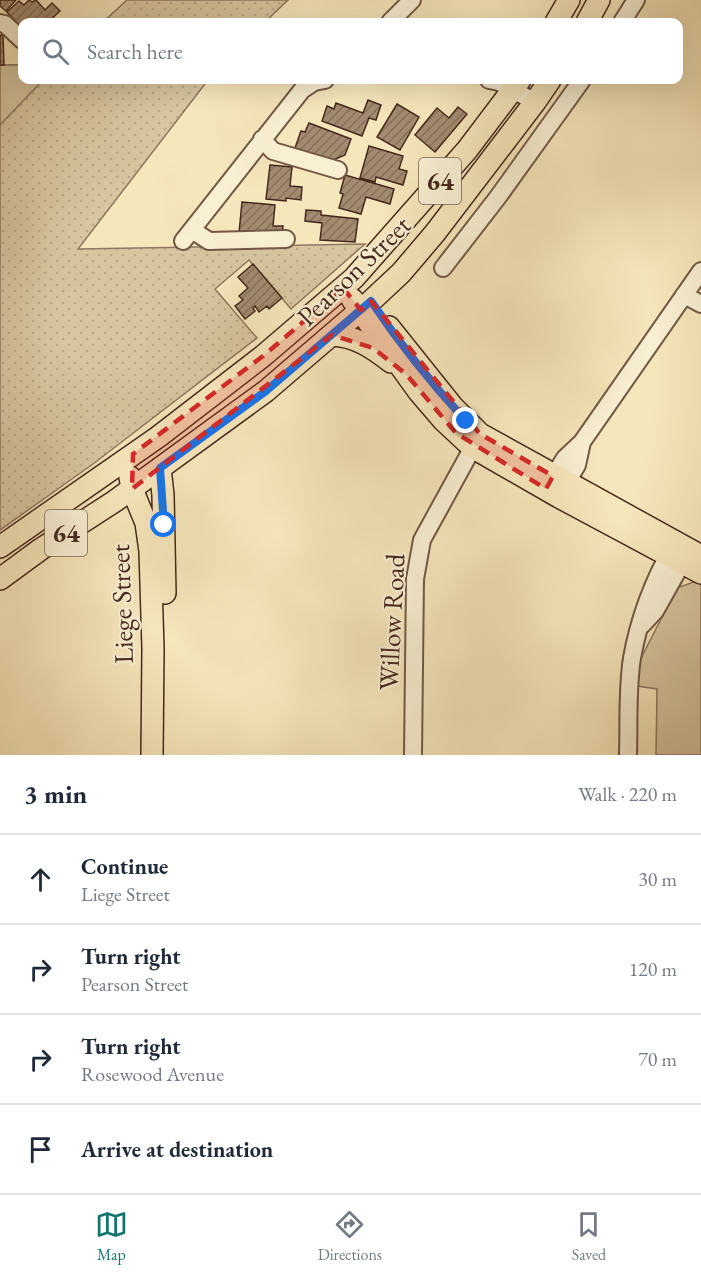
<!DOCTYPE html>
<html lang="en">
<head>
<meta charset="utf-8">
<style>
	:root { --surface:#fff; --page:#f2f2f3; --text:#1f2937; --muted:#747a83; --line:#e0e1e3; --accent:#0f766e }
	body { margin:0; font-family:"EB Garamond",serif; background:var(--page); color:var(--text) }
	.stop { position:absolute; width:18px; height:18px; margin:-14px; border:4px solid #1a73e8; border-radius:50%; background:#fff }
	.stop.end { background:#1a73e8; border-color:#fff; box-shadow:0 2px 6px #0008 }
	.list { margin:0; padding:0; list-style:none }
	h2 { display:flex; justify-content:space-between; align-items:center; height:78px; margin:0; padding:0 24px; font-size:26px }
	h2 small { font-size:20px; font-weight:400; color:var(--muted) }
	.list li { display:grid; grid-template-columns:39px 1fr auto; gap:18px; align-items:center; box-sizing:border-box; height:90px; padding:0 24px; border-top:2px solid var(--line) }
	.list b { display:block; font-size:22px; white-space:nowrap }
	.list p { margin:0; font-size:20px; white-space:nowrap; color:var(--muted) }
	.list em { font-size:20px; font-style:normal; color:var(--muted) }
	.icon { flex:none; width:33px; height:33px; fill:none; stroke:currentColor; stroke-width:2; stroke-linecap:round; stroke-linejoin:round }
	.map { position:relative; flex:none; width:701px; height:755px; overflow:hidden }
	.search { position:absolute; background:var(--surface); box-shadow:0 6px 24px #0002; left:18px; right:18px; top:18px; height:66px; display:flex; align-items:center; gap:15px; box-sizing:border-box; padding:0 21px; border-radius:12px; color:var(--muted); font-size:22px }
	.sheet { height:438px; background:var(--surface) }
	nav { display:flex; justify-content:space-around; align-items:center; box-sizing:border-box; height:84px; border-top:2px solid var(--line); background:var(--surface); font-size:16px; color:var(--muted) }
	nav a { display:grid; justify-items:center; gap:3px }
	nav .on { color:var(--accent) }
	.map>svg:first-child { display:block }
</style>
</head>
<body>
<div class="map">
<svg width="701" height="755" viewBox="0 0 701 755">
	<defs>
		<pattern id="grass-dots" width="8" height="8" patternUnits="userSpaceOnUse" patternTransform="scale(1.5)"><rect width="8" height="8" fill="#d8c6a0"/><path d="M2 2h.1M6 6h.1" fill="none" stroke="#bbaa89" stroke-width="1.8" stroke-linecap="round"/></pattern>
		<pattern id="building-hatch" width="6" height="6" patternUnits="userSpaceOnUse" patternTransform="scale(1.5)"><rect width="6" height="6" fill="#a28b70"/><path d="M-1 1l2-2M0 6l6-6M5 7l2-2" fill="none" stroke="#86725b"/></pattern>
	</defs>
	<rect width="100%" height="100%" fill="#f6e6bb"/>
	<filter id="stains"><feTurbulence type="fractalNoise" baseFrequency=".00333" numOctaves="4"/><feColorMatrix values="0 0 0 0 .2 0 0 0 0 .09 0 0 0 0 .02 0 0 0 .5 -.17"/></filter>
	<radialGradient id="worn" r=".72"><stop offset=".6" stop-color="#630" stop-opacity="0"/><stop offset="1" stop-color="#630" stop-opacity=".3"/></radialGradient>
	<path fill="url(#grass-dots)" stroke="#8f785f" stroke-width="1.5" d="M 127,0 L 288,0 L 265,22 L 103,22 Z
		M 0,65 L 22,65 L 22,80 L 208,80 L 78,249 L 365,244 L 291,309 L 249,260 L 215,289 L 257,338 L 93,464 L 0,530 Z"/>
	<path fill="#d8c6a0" stroke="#8f785f" stroke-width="1.5" d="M 0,65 L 22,65 L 22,80 L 43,80 L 0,125 Z
		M 696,581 L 701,584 L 701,755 L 656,755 L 657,689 L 637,686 L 638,664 L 677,588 Z"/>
	<path fill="url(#building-hatch)" stroke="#46291e" stroke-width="1.5" d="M 0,0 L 16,0 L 6,11 L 0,6 Z
		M 29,0 L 32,2 L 36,0 L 45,10 L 52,3 L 60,11 L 48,22 L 22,22 L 22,29 L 7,12 L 19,1 L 24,5 Z
		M 0,35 L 3,35 L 4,65 L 0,65 Z
		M 368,100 L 381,105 L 376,120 L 369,118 L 362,136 L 322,121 L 327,106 L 334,109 L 336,103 L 363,113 Z
		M 397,104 L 419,117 L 400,150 L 377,137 Z
		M 458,107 L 467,114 L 435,152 L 415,135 L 437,108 L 449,118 Z
		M 309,123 L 351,139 L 345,155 L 331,161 L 295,148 L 301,131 L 305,132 Z
		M 369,146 L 403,156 L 399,169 L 407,171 L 403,185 L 376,177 L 375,182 L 360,178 Z
		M 270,165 L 292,167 L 290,186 L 302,187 L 301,200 L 286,198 L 286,201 L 266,199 Z
		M 345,175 L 394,189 L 390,204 L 366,197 L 361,214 L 339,208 L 343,194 L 340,193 Z
		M 242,202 L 275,205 L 273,226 L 283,226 L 282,234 L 239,233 Z
		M 306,210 L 321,211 L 321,215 L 358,219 L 355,242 L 320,240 L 322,223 L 305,221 Z
		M 253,264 L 282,298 L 269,309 L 267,306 L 259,312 L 255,306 L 253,308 L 255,311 L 245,319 L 235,306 L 243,300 L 239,296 L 248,288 L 238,277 Z"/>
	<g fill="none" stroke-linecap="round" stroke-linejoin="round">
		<g stroke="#725845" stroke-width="20">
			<path id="minor" d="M 390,22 L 412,0
				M 622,22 L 636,0
				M 0,23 L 5,24 L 22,40
				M 489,80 L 499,82 L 535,102
				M 262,139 L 273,151 L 338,170
				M 192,230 L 209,241 L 286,239
				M 183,241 L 302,90 L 314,82 L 325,80
				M 443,268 L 498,197 L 582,80
				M 684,295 L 701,304
				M 548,485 L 565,458 L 582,442 L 701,271
				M 562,491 L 577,465 L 582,442
				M 642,625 L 655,611 L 687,554
				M 413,755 L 415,579 L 422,540 L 478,438
				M 628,755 C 629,723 627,689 632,658 C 639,619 654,579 674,545"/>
		</g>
		<g stroke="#46291e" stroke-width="24">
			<path id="major" d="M 556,22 L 569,0
				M 587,22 L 599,0
				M 352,299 L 419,392 L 443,420 L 472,447 L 559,497 L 701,573
				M 389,327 L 453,407 L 480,434 L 701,556
				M 332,335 C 356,336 373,348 391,362
				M 160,468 L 163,495 L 165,593
				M 130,477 L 132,489 L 146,523 L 150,551 L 153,649 L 152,755
				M 0,547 L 158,437 L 263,356 L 354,278 L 467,150 L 520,80
				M 0,579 L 41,549 L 115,501 L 266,391 L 371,301 L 401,273 L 435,233 L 535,102 L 550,80"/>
		</g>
		<use href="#minor" stroke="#f9efd3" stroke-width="16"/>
		<use href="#major" stroke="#f6e6bb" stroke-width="21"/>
	</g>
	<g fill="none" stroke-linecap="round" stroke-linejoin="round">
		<path stroke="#1a73e8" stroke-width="8" d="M 164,525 L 160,468 L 266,391 L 371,301 C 399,343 432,384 466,421"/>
	</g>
	<path fill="#d62828" fill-opacity="0.2" stroke="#d62828" stroke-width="4.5" stroke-dasharray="12 8" stroke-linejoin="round" d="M 343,288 L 361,310 L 371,301 L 480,434 L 553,476 L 546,489 L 456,433 L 406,374 L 373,348 L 332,335 L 132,489 L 133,454 L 263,356 Z"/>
	<g text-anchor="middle" stroke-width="4.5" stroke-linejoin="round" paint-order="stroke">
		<g fill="#f9efd3" stroke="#7c6454" stroke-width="1.5">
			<rect x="419" y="158" width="42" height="46" rx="4.5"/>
			<rect x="45" y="510" width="42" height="46" rx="4.5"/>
		</g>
		<g font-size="26" font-weight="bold" fill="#46291e">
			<text x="440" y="190">64</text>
			<text x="66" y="542">64</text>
		</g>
		<g font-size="27" fill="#46291e" stroke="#f9efd3">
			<text transform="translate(354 271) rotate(-44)" y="9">Pearson Street</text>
			<text transform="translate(122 604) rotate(-92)" y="9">Liege Street</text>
			<text transform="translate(392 622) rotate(-87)" y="9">Willow Road</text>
		</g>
	</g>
	<rect width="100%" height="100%" filter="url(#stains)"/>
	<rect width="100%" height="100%" fill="url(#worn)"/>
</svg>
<div class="stop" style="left:164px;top:525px"></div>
<div class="stop end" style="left:466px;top:421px"></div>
<div class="search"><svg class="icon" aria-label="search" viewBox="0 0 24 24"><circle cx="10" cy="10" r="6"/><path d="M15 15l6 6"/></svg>Search here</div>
</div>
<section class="sheet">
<h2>3 min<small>Walk · 220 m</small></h2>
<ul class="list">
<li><svg class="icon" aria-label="ahead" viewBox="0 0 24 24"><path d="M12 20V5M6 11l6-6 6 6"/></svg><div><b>Continue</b><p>Liege Street</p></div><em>30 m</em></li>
<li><svg class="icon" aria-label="right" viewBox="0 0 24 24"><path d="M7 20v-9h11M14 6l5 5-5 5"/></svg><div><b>Turn right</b><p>Pearson Street</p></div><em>120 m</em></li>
<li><svg class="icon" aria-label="right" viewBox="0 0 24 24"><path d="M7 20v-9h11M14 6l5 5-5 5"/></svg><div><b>Turn right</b><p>Rosewood Avenue</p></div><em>70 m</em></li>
<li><svg class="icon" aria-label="arrive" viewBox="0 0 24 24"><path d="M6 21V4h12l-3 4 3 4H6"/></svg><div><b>Arrive at destination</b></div></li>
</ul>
</section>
<nav>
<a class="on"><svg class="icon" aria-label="map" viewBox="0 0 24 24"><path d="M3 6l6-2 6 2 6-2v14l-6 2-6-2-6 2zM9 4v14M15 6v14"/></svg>Map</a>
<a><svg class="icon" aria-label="directions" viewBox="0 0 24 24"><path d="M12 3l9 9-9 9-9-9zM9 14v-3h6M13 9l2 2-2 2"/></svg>Directions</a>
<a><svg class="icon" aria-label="saved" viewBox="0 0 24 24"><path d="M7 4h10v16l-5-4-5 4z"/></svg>Saved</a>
</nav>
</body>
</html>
